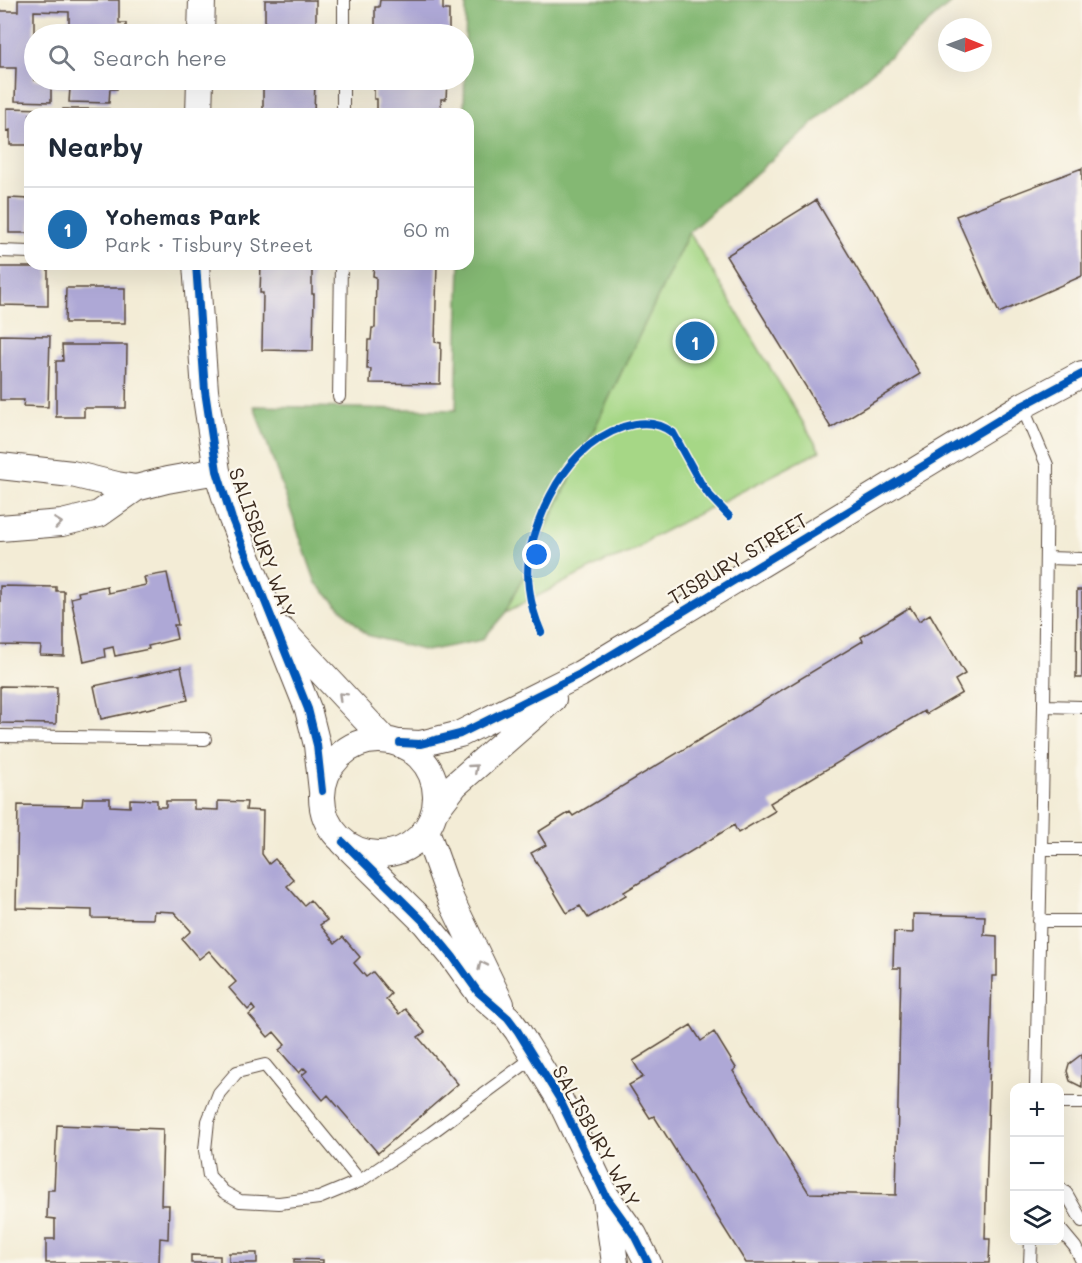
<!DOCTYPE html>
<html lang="en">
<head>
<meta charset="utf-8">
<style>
	:root { --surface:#fff; --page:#f2f2f3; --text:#1f2937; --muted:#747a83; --line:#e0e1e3; --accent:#1f6fb2 }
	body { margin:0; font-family:Mali,sans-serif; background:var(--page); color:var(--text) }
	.controls { position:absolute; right:18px; bottom:18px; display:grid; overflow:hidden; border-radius:12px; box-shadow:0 6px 24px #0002 }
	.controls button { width:54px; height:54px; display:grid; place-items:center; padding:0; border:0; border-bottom:2px solid var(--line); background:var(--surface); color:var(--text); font:30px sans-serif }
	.compass { position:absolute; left:938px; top:18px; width:54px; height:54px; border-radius:50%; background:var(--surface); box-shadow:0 6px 24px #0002; rotate:91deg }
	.you { position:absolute; left:537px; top:555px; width:21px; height:21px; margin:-15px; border:4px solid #fff; border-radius:50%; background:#1a73e8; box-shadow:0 0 0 9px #1a73e833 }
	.badge { display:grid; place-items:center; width:39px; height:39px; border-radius:50%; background:var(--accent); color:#fff; font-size:20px; font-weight:700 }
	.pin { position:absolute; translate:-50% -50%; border:3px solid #fff; box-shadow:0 2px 6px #0006 }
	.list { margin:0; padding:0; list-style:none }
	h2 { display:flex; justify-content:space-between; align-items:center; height:78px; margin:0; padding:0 24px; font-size:26px }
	h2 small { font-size:20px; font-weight:400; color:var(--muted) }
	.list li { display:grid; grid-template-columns:39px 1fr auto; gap:18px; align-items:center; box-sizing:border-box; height:84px; padding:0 24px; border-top:2px solid var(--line) }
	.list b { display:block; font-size:22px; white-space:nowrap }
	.list p { margin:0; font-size:20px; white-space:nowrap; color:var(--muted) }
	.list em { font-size:20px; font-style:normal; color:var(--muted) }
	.icon { flex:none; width:33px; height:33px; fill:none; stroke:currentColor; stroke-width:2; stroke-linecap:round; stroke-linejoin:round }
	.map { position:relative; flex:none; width:1082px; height:1263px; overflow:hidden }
	.search { position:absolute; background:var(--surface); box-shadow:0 6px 24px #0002; left:24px; top:24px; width:450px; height:66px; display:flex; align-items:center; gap:15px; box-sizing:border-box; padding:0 21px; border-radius:33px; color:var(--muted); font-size:22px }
	.panel { position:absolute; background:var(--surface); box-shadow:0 6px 24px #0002; left:24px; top:108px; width:450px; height:162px; border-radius:18px }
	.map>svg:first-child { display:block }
</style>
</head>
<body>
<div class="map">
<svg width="1082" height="1263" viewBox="0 0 1082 1263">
	<rect width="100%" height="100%" fill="#fbf7ec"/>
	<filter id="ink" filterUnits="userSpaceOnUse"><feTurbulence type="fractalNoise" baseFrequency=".0167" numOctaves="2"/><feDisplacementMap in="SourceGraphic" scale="12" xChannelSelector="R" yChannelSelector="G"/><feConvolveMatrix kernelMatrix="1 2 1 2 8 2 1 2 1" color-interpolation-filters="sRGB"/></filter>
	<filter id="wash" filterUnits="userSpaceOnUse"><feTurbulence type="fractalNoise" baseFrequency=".008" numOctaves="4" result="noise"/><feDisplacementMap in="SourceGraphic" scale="24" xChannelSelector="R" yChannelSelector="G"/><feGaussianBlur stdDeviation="1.35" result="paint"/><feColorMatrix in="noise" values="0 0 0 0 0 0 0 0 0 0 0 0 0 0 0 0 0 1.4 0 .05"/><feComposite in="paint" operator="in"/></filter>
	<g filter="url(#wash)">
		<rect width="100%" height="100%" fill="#f3ecd6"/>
		<path fill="#a6d786" stroke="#708052" stroke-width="1.5" d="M 689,232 L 820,451 L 651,538 C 637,551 624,556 606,561 L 506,612 Z"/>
		<path fill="#84b873" stroke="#607148" stroke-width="1.5" d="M 466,0 L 954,0 L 689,232 L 506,612 L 482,640 L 426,651 L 367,635 L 316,583 L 254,406 L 456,410 L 460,264 L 468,264 L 468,114 L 464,114 Z"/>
		<g id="blocks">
			<path fill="#aea8d6" d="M 18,0 L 119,0 L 119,23 L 126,23 L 126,34 L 63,34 L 63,30 L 69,30 L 69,12 L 34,11 L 34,80 L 117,80 L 117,89 L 110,89 L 109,103 L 69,102 L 70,88 L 51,87 L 51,102 L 15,101 L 16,68 L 0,68 L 0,11 L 18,11 Z
				M 265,0 L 316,0 L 316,34 L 265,34 Z
				M 380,0 L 443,0 L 443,10 L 449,10 L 449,34 L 375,34 L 375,7 L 379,7 Z
				M 263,80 L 315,80 L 314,114 L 263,114 Z
				M 374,80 L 447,80 L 446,99 L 441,99 L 441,114 L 380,114 L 380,111 L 377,111 L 377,99 L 374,99 Z
				M 7,108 L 46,109 L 46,114 L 30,114 L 30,145 L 10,145 L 10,130 L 7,131 Z
				M 63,109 L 109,109 L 109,114 L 63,114 Z
				M 1082,168 L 1082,276 L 999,313 L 956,216 Z
				M 9,198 L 30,199 L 30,233 L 9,233 Z
				M 816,200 L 920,374 L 831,428 L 726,256 Z
				M 261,264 L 312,264 L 312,294 L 314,294 L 313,351 L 262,350 L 263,293 L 260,293 Z
				M 374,264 L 437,264 L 435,342 L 441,343 L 440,384 L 370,383 L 371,369 L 367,369 L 368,340 L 371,340 L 372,328 L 375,328 L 376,277 L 373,276 Z
				M 0,267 L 48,267 L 48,306 L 0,305 Z
				M 66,288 L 125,288 L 125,323 L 65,323 Z
				M 0,335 L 50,336 L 48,407 L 23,406 L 24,400 L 0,400 Z
				M 62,345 L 127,345 L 126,408 L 84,408 L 84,417 L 56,417 L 56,361 L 63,361 Z
				M 167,573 L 178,625 L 174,625 L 177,639 L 148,646 L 149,649 L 115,656 L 113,647 L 104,649 L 105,657 L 84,662 L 71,598 L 79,596 L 78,592 L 107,586 L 108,593 L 146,585 L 144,577 Z
				M 0,586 L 56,587 L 56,591 L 64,591 L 64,656 L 40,655 L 41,646 L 0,645 Z
				M 1077,590 L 1082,590 L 1082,678 L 1076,678 Z
				M 910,607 L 919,621 L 930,614 L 965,674 L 955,680 L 962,693 L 926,714 L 924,711 L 770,803 L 775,811 L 738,833 L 734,825 L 624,892 L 626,895 L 588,918 L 580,906 L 567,913 L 531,853 L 546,845 L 538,832 L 570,812 L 573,816 L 863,641 L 861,637 Z
				M 181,667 L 188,700 L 101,719 L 94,686 Z
				M 0,686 L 57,687 L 56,724 L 0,723 Z
				M 83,798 L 110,798 L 110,806 L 130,807 L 130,799 L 157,800 L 157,807 L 166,807 L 166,801 L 194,801 L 194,809 L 218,810 L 218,801 L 247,802 L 246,810 L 263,811 L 262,854 L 269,864 L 275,859 L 294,880 L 287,886 L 304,905 L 310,900 L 327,920 L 320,925 L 335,943 L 343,937 L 360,957 L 354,963 L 366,977 L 373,972 L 391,994 L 386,999 L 399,1014 L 405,1009 L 425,1032 L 418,1037 L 458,1084 L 378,1153 L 328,1095 L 323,1100 L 302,1075 L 307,1071 L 304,1068 L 299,1073 L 279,1050 L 285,1045 L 274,1032 L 268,1037 L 249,1015 L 255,1010 L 252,1006 L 248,1010 L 229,988 L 236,982 L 209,951 L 199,959 L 182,939 L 191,931 L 174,912 L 154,911 L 153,919 L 92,918 L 92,910 L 16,908 L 18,805 L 82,806 Z
				M 913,914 L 985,916 L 984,935 L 997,936 L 997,976 L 992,976 L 985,1239 L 990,1239 L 989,1263 L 746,1263 L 654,1116 L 650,1118 L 629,1085 L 643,1077 L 633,1061 L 691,1025 L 701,1041 L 714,1032 L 736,1068 L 733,1071 L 809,1193 L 896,1195 L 901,968 L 893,968 L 894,932 L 913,933 Z
				M 1082,1054 L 1082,1087 L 1070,1081 L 1067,1071 L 1069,1064 Z
				M 57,1125 L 163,1129 L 161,1205 L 169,1205 L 168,1239 L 160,1238 L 159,1263 L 46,1263 L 46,1239 L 55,1239 L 55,1219 L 47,1218 L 48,1190 L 54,1190 Z
				M 229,1253 L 257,1253 L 257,1263 L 229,1263 Z
				M 191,1255 L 220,1256 L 220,1263 L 191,1263 Z
				M 294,1259 L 323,1260 L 323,1263 L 294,1263 Z"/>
		</g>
	</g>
	<g filter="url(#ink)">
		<use href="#blocks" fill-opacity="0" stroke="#57473a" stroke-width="1.5"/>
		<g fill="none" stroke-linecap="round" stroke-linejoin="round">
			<g stroke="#57473a" stroke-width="14">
				<path id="lane" d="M 344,34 L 344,0
					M 343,114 L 343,80
					M 0,251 L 30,252
					M 339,397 L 341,264
					M 1022,406 L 1047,465 L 1044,706 L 1082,707
					M 1047,558 L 1082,559
					M 1044,706 L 1041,849 L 1082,849
					M 0,736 L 205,739
					M 1039,921 L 1082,921
					M 1036,1088 L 1041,849
					M 1060,1103 L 1082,1103
					M 360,1181 L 265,1065 L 237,1072 L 219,1093 L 208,1121 L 205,1150 L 209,1176 L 224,1192 L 240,1201 L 279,1203 L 319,1198 L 360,1181 L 431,1133 L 534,1057
					M 1060,1188 L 1066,1193 L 1082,1221
					M 1060,1229 L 1075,1247 L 1082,1261
					M 1030,1263 L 1031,1240"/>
			</g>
			<g stroke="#57473a" stroke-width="28">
				<path id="street" d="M 201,34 L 202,0
					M 199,114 L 200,80
					M 196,264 L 205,391 L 217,471 L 232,519 L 308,709 L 317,745 L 322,791
					M 0,466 L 72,474 L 117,485 L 136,488
					M 0,528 L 62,523 L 99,514 L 136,488 L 167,480 L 217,471
					M 283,631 L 383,738
					M322 797a57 57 0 1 1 114 0a57 57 0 1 1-114 0Z
					M 400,743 L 420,744 L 460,734 L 580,674 L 1022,406 L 1082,374
					M 435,811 L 455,785 L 553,699
					M 426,830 L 451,900 L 501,1004
					M 343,842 L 425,923 L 453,957 L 478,992 L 508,1018 L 517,1030 L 559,1098 L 606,1196 L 634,1235 L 648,1263
					M 606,1199 L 615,1263"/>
			</g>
			<use href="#lane" stroke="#fff" stroke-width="12"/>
			<use href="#street" stroke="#fff" stroke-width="26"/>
			<g stroke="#fbf7ec" stroke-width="11">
				<path id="cycleway" d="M 196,264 L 205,391 L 217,471 L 232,519 L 308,709 L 317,745 L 322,791
					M 541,632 C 529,605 524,572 532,543 C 540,513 557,477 579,455 C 602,432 644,410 673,433 L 700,482 L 710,496 L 729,516
					M 400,743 L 420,744 L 460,734 L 580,674 L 1022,406 L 1082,374
					M 343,842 L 425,923 L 453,957 L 478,992 L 508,1018 L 517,1030 L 559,1098 L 606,1196 L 634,1235 L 648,1263"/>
			</g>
			<use href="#cycleway" stroke="#0057b8" stroke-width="8"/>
		</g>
		<defs><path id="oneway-chevron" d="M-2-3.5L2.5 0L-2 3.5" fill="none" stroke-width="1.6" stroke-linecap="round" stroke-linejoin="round" transform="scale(1.5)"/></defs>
		<g stroke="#a79f9a">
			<use href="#oneway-chevron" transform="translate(58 523) rotate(-7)"/>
			<use href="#oneway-chevron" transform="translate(342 696) rotate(-135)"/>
			<use href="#oneway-chevron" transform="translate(474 768) rotate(-41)"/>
			<use href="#oneway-chevron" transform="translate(482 965) rotate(-116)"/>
		</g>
	</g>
	<g text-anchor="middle" stroke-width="4.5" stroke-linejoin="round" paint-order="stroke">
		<g font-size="20" fill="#3b2a1e" stroke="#fbf7ec">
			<text transform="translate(262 543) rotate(70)" y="7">SALISBURY WAY</text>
			<text transform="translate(738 559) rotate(-31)" y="7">TISBURY STREET</text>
			<text transform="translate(596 1136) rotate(61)" y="7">SALISBURY WAY</text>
		</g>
	</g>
</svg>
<div class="controls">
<button>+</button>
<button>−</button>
<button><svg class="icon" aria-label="layers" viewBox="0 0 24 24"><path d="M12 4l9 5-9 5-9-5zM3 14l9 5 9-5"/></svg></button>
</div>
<svg class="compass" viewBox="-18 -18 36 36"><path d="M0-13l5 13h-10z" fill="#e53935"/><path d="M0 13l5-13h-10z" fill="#747a83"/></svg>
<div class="you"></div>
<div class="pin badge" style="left:695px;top:341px">1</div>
<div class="search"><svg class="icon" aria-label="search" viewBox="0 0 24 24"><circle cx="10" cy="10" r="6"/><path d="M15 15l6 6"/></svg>Search here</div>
<section class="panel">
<h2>Nearby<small></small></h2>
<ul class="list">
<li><span class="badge">1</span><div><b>Yohemas Park</b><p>Park · Tisbury Street</p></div><em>60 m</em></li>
</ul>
</section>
</div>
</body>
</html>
